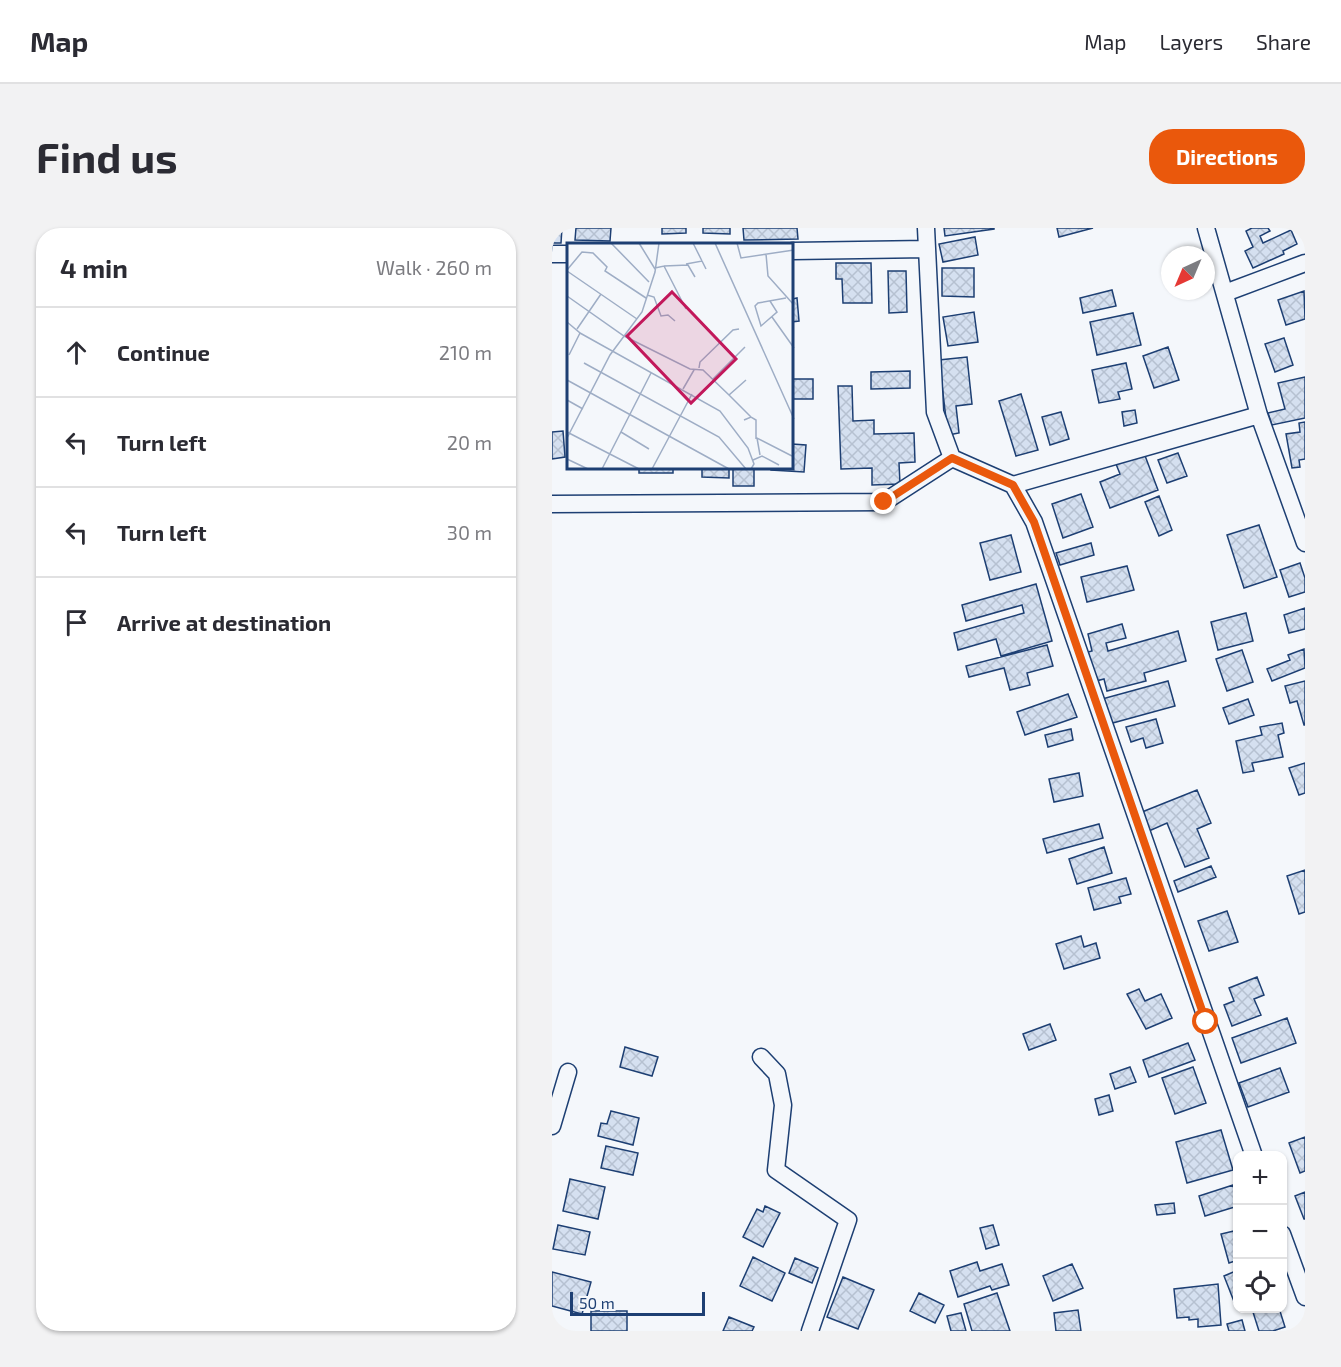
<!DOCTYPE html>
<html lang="en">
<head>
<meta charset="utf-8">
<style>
	:root { --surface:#fff; --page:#f2f2f3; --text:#2b2b33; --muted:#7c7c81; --line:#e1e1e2; --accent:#ea580c }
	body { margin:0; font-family:"Exo 2",sans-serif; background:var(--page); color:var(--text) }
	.controls { position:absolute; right:18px; bottom:18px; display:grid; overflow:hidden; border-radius:12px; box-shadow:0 2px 4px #0004 }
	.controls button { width:54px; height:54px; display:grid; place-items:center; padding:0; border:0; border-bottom:2px solid var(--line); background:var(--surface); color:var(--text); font:30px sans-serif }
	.compass { position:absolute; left:609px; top:18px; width:54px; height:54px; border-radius:50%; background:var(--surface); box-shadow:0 2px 4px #0004; rotate:224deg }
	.scale { position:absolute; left:18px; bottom:15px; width:135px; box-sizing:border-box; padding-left:6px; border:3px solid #1d3f73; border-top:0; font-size:16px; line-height:21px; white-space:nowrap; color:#1d3f73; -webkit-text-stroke:4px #f4f7fb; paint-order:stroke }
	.stop { position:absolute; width:18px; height:18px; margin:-14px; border:4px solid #ea580c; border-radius:50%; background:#fff }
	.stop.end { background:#ea580c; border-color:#fff; box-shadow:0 2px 6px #0008 }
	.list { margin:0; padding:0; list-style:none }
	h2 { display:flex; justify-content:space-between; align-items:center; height:78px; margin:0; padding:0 24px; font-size:26px }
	h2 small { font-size:20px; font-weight:400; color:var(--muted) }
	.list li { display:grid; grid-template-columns:39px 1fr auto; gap:18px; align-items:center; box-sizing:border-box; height:90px; padding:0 24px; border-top:2px solid var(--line) }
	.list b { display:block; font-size:22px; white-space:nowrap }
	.list em { font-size:20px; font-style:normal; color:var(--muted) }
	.icon { flex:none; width:33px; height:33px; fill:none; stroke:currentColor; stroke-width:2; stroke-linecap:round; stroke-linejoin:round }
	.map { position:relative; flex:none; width:753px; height:1103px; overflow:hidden; border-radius:24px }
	header { display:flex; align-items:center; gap:36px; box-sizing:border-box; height:84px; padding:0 30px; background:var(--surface); border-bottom:2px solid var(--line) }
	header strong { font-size:28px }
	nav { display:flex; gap:33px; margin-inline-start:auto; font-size:21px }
	.intro { display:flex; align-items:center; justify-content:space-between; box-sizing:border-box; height:144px; padding:0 36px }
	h1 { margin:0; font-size:42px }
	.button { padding:15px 27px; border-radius:24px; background:var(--accent); color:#fff; font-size:21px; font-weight:700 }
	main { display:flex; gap:36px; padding:0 36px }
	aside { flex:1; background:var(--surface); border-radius:24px; box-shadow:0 2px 4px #0004 }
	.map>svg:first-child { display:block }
</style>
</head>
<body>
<header>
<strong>Map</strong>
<nav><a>Map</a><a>Layers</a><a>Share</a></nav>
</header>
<div class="intro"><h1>Find us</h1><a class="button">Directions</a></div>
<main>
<aside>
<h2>4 min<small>Walk · 260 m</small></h2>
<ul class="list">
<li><svg class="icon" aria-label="ahead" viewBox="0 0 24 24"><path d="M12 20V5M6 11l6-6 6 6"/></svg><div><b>Continue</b></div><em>210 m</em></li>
<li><svg class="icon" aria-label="left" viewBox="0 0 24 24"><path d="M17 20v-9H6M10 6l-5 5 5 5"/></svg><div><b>Turn left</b></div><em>20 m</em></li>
<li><svg class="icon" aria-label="left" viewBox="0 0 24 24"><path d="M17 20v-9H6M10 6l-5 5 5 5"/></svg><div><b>Turn left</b></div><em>30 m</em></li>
<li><svg class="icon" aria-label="arrive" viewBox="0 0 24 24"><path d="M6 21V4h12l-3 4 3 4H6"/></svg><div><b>Arrive at destination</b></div></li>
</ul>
</aside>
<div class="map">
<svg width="753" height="1103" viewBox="0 0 753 1103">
	<defs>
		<pattern id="building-cross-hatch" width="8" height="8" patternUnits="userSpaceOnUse" patternTransform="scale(1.5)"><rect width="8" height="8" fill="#d5e0f0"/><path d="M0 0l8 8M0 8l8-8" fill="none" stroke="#b6c1d1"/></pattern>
	</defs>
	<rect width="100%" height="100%" fill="#f4f7fb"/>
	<path fill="url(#building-cross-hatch)" stroke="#1d3f73" stroke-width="1.5" d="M 0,0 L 10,0 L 9,15 L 0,15 Z
		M 24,0 L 59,0 L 58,13 L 23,12 Z
		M 110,0 L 134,0 L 134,5 L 110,6 Z
		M 151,0 L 178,0 L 178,6 L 151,5 Z
		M 191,0 L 245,0 L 246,11 L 192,12 Z
		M 392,0 L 442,0 L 442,1 L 393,8 Z
		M 505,0 L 541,0 L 507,9 Z
		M 700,0 L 716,0 L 718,3 L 708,8 L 711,15 L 739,2 L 745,16 L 731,23 L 732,26 L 701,40 L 693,23 L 701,19 L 694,3 Z
		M 423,9 L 426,27 L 391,34 L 387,16 Z
		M 284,35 L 319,35 L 320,75 L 291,75 L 290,51 L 284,51 Z
		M 390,40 L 422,40 L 422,69 L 390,68 Z
		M 336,43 L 354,43 L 355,84 L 337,85 Z
		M 560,62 L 564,78 L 531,85 L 528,70 Z
		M 752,63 L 753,91 L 734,97 L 726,72 Z
		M 245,70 L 247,93 L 240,94 L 240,71 Z
		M 422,84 L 426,114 L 396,118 L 391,89 Z
		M 581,85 L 589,117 L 545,127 L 538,94 Z
		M 732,110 L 741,137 L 723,144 L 713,116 Z
		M 616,119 L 627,152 L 602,160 L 591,128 Z
		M 415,129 L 420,176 L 404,178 L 407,205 L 396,207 L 387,132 Z
		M 574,135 L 580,161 L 566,164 L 568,171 L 547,175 L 540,142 Z
		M 358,143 L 358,160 L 319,161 L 319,144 Z
		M 753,149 L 753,190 L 720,197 L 716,185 L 733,181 L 726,155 Z
		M 240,151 L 261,151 L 261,171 L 240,171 Z
		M 286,158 L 300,158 L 301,193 L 322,192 L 322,206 L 362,205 L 363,234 L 347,235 L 348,256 L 320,257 L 320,240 L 289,241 Z
		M 469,166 L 486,222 L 464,228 L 447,173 Z
		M 583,182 L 585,195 L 572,198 L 570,184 Z
		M 509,184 L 517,211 L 498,217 L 490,189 Z
		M 753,194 L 753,231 L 747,232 L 748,239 L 740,240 L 734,206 L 748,204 L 747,195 Z
		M 11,203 L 13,229 L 0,231 L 0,204 Z
		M 240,216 L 254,217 L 252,244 L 219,242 L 219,240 L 240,240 Z
		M 592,225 L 606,262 L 558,280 L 548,254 L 568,246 L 564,236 Z
		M 626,225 L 635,248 L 615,255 L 606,232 Z
		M 87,240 L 121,240 L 121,245 L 87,245 Z
		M 150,240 L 177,240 L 177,250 L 150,249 Z
		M 181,240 L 202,240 L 202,258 L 181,258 Z
		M 529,266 L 541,299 L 511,310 L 500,276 Z
		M 607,268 L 620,302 L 607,308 L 593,274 Z
		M 707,297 L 725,349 L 692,360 L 675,307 Z
		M 459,307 L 469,344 L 438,352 L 428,315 Z
		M 539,315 L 542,327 L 508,337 L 504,325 Z
		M 748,335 L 753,350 L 753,364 L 737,369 L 728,342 Z
		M 575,338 L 582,362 L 535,374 L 529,349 Z
		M 484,356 L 500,413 L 449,428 L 444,411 L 406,422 L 402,405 L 472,385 L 470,377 L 414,393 L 410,377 Z
		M 753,380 L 753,401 L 737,405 L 732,387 Z
		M 694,385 L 701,413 L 666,422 L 659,394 Z
		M 570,396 L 574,410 L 554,415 L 556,423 L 626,403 L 634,433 L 592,445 L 594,453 L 555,463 L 552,451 L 544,453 L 536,424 L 540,423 L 536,406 Z
		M 495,417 L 501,438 L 475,445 L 478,457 L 458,462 L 452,440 L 417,449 L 414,438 Z
		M 752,421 L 753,440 L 720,453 L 715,441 L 738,432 L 736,427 Z
		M 690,422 L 701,454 L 675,463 L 664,431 Z
		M 616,453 L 623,478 L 557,496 L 550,471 Z
		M 753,453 L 753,497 L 752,497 L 745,473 L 738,475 L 733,458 Z
		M 516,466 L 525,489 L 473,507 L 465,484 Z
		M 696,471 L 702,487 L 677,496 L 671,480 Z
		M 604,491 L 611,515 L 594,520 L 591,510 L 579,514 L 574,499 Z
		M 730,495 L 732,505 L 726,507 L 731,529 L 700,535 L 702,543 L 691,545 L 684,513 L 710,507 L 708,499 Z
		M 519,501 L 521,512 L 496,519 L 493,507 Z
		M 753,535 L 753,565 L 747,567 L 737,540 Z
		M 527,545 L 531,568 L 502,574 L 497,551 Z
		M 645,562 L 659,595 L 645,601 L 657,630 L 633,639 L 615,595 L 597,603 L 590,584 Z
		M 547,596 L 551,610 L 495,625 L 491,611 Z
		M 552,619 L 560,645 L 525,656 L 517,631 Z
		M 659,638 L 664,649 L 626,664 L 622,653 Z
		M 753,642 L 753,684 L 747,686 L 735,648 Z
		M 574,650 L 579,666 L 567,669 L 569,675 L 542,682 L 536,660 Z
		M 675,683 L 686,714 L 657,723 L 646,693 Z
		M 529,708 L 532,719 L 544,715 L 548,730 L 512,741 L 504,716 Z
		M 705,749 L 712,767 L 702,771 L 709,787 L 680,798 L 672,777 L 682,773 L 677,760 Z
		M 587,761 L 593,773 L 609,766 L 620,790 L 594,801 L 575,766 Z
		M 735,790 L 744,815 L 689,835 L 680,810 Z
		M 498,796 L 504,812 L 477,822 L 471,806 Z
		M 636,815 L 643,832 L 597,849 L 591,832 Z
		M 73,819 L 106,829 L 100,848 L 68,839 Z
		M 578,839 L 584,854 L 563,861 L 558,846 Z
		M 641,839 L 654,875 L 623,886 L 610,850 Z
		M 728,840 L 737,864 L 696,879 L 687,855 Z
		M 557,867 L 561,883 L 547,887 L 543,871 Z
		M 59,883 L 87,890 L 81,917 L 46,908 L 49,895 L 55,896 Z
		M 669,902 L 681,942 L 635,955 L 624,914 Z
		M 753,909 L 753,943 L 748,945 L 737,915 Z
		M 54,918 L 86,925 L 81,947 L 49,940 Z
		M 18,951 L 53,959 L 46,991 L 11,983 Z
		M 681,957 L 686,978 L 653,988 L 647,968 Z
		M 753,964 L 753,991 L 752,991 L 743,968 Z
		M 622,975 L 623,985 L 605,987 L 603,977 Z
		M 213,978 L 228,985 L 211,1019 L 191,1009 L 205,981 L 211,984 Z
		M 6,997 L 38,1004 L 33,1027 L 1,1021 Z
		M 441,997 L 447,1017 L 434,1021 L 428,1000 Z
		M 686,1002 L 686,1032 L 677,1035 L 669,1006 Z
		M 201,1029 L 233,1045 L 220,1073 L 188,1058 Z
		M 243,1030 L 266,1040 L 260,1055 L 237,1045 Z
		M 425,1034 L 428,1043 L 450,1036 L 457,1057 L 440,1062 L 438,1058 L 406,1069 L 398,1043 Z
		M 520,1036 L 531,1060 L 501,1073 L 491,1048 Z
		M 686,1042 L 686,1075 L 683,1076 L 672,1048 Z
		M 0,1044 L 39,1054 L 30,1086 L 0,1078 Z
		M 291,1049 L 322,1062 L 306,1101 L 275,1089 Z
		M 666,1056 L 669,1097 L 646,1099 L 646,1091 L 637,1092 L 637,1089 L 625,1090 L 622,1061 Z
		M 367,1065 L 392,1077 L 383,1095 L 358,1083 Z
		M 445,1065 L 458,1103 L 420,1103 L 412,1076 Z
		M 727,1080 L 733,1099 L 721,1103 L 707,1103 L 700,1081 Z
		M 526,1082 L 529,1103 L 504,1103 L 502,1085 Z
		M 39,1083 L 75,1083 L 75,1103 L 39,1103 Z
		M 409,1085 L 414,1103 L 399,1103 L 395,1088 Z
		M 177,1089 L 202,1099 L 200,1103 L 171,1103 Z
		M 690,1092 L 693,1103 L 677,1103 L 675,1096 Z"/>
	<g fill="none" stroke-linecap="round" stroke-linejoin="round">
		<g stroke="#1d3f73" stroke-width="19">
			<path id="minor" d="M 374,0 L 383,184 L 400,230 L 461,257 L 482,294 L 702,928
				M 654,0 L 707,187 L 753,315
				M 240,23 L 375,21
				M 0,26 L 16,26
				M 673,65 L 753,35
				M 461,257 L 707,187
				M 0,276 L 332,274 L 400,230
				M 209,829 L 225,846 L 231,877 L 224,942 L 296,992 L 258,1103
				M 0,898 L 16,844
				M 730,1006 L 753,1069"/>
		</g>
		<use href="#minor" stroke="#f4f7fb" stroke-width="16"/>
	</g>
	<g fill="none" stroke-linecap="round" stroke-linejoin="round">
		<path stroke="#ea580c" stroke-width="8" d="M 332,274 L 400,230 L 461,257 L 482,294 L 654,794"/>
	</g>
	<g transform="translate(15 15)">
		<rect width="226" height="226" fill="#f4f7fb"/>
		<path fill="none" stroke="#9eadc5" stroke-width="1.5" d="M 44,0 L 82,39M 72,0 L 88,26M 126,0 L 135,18M 148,0 L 227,176M 170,0 L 174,15 L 227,7M 199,11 L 201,33 L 227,62M 119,21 L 135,18 L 139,26M 97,23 L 121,22 L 128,34M 88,25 L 97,23 L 119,66M 0,27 L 15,9 L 26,10 L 40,24 L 38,28 L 79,55M 0,28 L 70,76M 80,52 L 87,54 L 94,73 L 101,72 L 108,78M 0,53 L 57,93 L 123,126 L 136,127 L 162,152 L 179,137M 203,58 L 210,69 L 194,83 L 188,63 L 191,60 L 219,55M 205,74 L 227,105M 0,79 L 13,90 L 2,112M 10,86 L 34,51M 13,90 L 153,168 L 181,205 L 187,221 L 184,226M 17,120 L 152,194 L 179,226M 132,125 L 133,119 L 166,87 L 172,86M 146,136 L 178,104M 0,137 L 162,226M 116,146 L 127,127M 162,152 L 184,174M 0,157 L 16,166M 177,177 L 184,174 L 189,177 L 189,196M 0,189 L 72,226M 54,189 L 82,206M 0,195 L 43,112 L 75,69 L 88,29 L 92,0M 193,212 L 190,195 L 225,213M 0,216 L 21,226M 186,217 L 195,213 L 212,222M 35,226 L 84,130M 85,226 L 125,151"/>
		<path fill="#c2185b" fill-opacity="0.15" stroke="#c2185b" stroke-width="3" d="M 105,49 L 169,116 L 124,160 L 60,93 Z"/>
		<rect width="226" height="226" fill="none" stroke="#1d3f73" stroke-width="3"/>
	</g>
</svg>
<div class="controls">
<button>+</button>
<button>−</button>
<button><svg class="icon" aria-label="locate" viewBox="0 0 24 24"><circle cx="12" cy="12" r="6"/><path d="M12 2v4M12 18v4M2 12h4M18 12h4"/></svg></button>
</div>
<svg class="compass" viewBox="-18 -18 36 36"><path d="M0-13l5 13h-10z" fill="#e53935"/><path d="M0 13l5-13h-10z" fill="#7c7c81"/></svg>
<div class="scale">50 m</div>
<div class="stop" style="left:654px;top:794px"></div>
<div class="stop end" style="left:332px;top:274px"></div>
</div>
</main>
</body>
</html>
